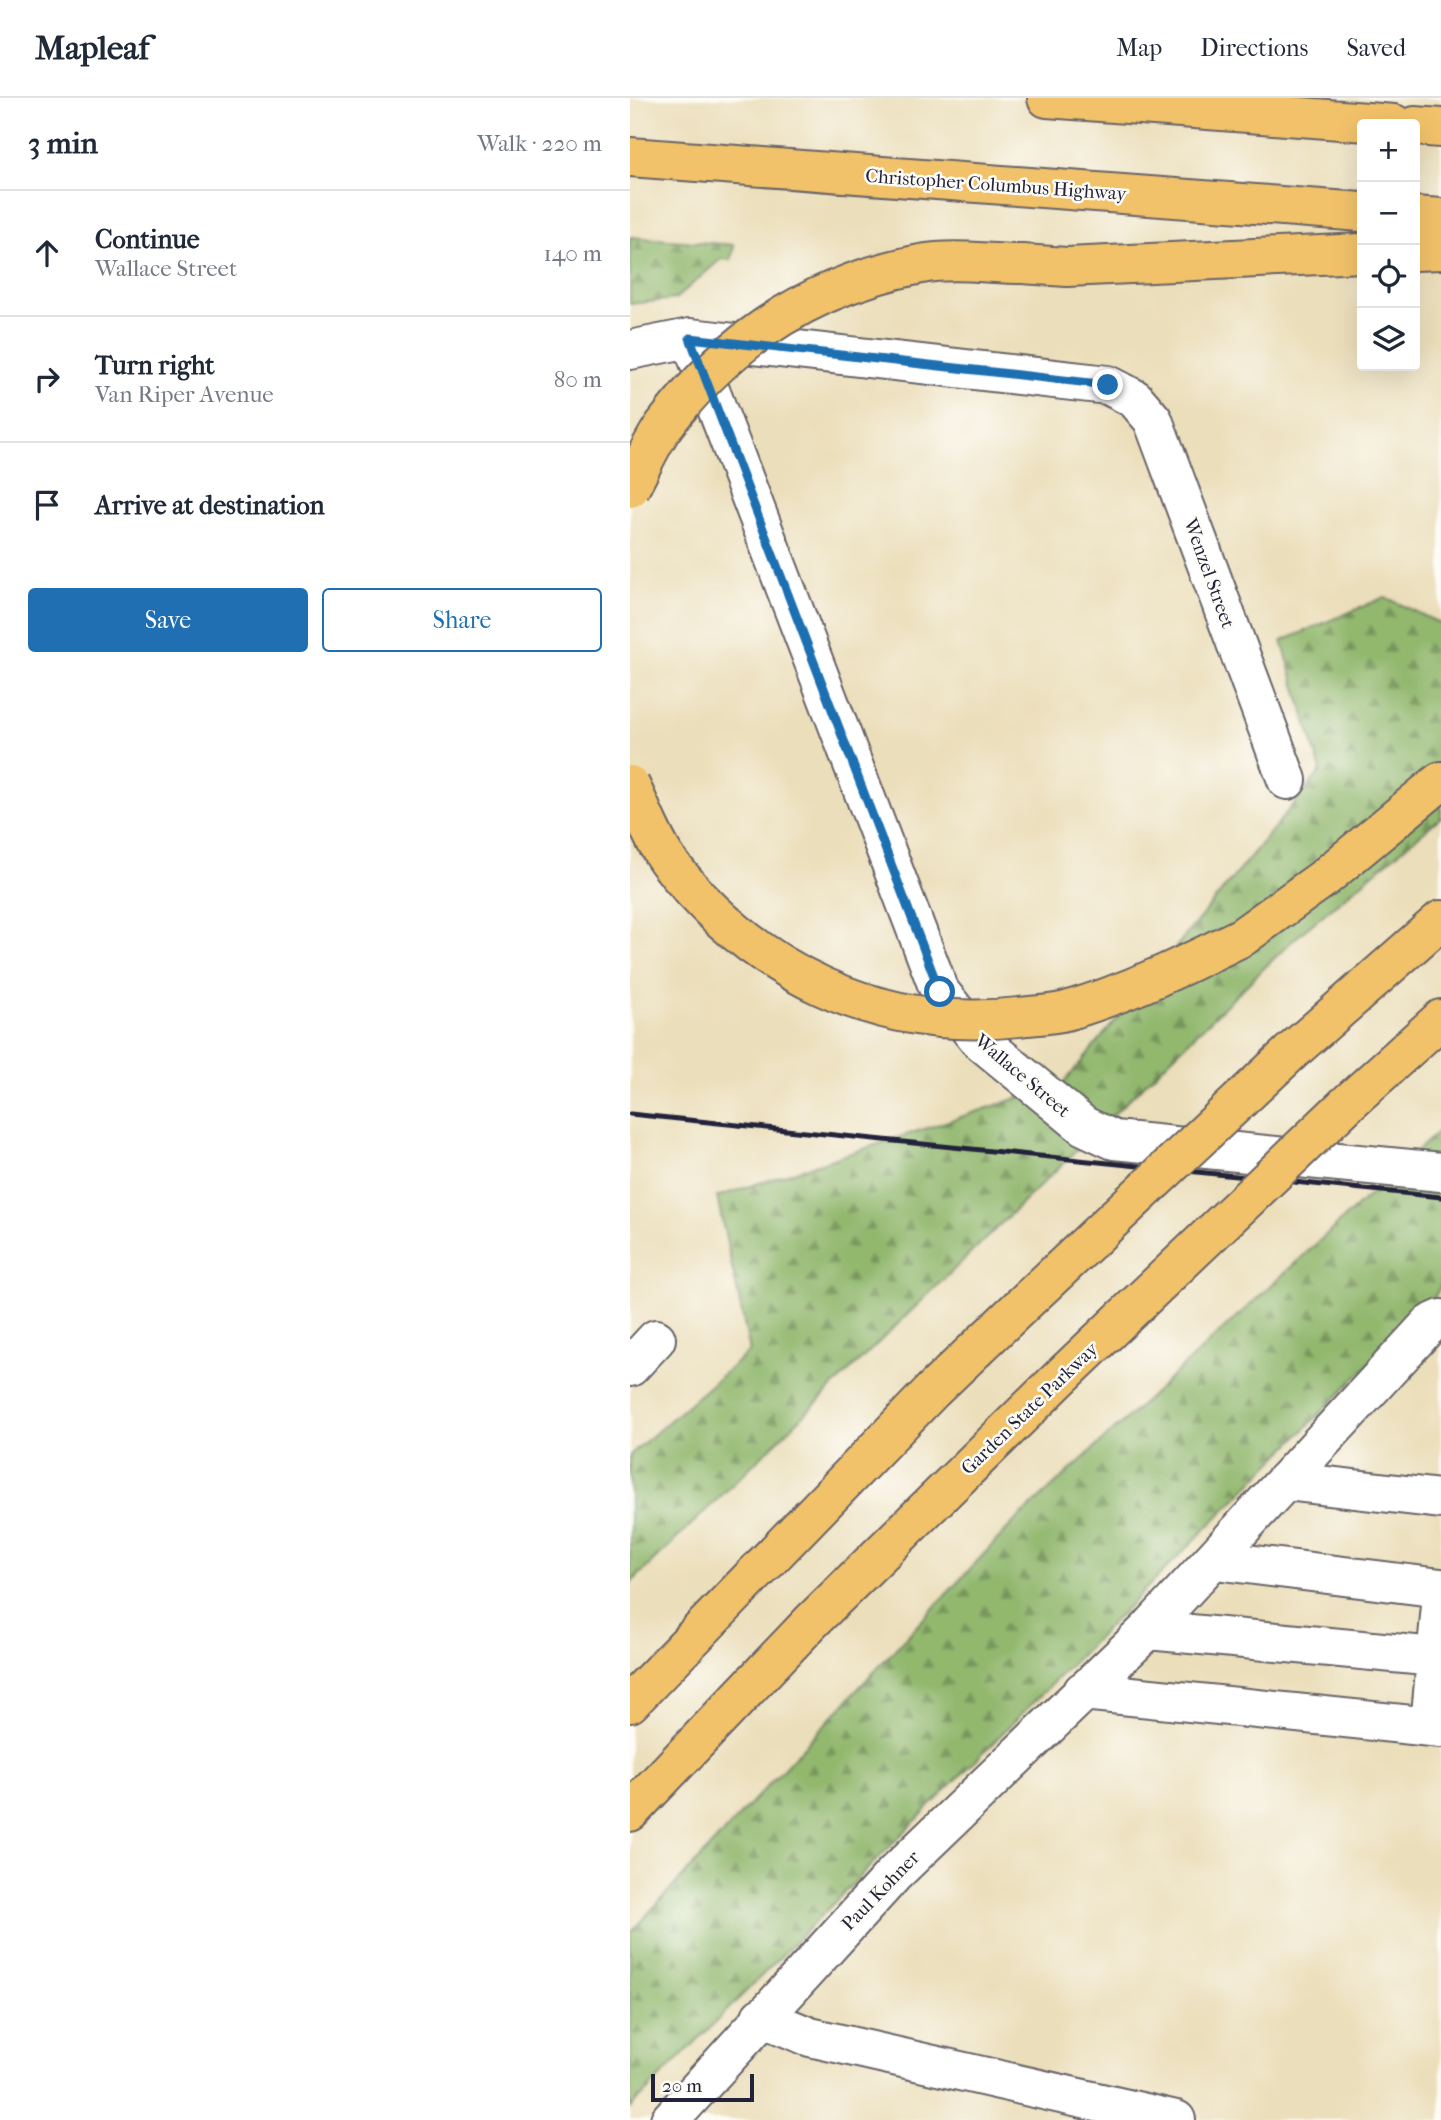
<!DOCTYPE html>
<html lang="en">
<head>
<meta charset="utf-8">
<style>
	:root { --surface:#fff; --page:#f2f2f3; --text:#1f2937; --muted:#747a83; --line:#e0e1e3; --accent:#1f6fb2 }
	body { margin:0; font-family:"IM FELL French Canon",serif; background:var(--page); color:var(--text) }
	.controls { position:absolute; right:21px; top:21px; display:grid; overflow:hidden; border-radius:7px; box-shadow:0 7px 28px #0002 }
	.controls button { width:63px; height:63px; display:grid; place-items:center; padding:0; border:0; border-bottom:2px solid var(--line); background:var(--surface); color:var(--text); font:35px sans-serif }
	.scale { position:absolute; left:21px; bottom:18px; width:103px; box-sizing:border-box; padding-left:7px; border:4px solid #22223b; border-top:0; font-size:19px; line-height:24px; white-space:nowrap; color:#22223b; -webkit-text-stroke:5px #fdfcf7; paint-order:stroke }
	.stop { position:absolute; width:21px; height:21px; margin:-16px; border:5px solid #1f6fb2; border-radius:50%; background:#fff }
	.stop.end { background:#1f6fb2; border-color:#fff; box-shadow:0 2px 7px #0008 }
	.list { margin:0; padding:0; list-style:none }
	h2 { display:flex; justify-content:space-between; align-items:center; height:91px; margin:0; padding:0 28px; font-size:30px }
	h2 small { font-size:23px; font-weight:400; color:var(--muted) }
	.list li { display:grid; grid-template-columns:46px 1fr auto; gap:21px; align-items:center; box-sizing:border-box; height:126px; padding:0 28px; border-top:2px solid var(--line) }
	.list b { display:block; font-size:26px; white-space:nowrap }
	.list p { margin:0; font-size:23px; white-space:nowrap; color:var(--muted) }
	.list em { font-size:23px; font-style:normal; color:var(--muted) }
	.actions { display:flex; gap:14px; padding:21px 28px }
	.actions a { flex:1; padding:16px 0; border:2px solid var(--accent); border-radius:7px; text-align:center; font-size:24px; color:var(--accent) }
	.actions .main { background:var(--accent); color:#fff }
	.icon { flex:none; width:38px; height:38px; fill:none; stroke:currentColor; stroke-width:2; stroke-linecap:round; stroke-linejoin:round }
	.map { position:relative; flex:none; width:811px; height:2022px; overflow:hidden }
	header { display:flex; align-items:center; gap:42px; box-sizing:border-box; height:98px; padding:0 35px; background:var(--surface); border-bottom:2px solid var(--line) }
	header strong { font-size:33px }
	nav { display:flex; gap:38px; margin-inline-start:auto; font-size:24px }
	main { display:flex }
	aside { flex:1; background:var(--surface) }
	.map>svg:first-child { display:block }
</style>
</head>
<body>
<header>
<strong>Mapleaf</strong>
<nav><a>Map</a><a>Directions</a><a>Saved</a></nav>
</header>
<main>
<aside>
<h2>3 min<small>Walk · 220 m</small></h2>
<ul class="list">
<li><svg class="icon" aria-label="ahead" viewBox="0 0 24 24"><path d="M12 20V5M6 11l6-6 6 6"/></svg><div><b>Continue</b><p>Wallace Street</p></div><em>140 m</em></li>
<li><svg class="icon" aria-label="right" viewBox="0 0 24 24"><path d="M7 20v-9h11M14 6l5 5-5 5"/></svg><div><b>Turn right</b><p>Van Riper Avenue</p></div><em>80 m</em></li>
<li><svg class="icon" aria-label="arrive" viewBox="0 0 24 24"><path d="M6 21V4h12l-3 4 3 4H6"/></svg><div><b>Arrive at destination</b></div></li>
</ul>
<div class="actions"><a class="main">Save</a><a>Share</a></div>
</aside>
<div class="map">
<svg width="811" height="2022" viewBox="0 0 811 2022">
	<defs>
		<pattern id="forest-firs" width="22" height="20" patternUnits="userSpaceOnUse" patternTransform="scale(1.75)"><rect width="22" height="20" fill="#92b86e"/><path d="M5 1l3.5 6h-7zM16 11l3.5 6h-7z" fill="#77955c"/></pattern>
	</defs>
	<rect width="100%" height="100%" fill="#fdfcf7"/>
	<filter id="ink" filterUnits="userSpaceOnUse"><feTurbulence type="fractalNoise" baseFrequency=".0143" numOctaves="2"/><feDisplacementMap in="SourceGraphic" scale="14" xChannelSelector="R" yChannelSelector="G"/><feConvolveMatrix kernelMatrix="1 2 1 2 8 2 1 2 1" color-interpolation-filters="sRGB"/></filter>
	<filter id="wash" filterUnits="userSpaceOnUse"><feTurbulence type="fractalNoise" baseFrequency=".00686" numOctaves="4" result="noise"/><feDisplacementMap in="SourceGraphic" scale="28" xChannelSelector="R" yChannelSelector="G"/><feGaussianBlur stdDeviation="1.57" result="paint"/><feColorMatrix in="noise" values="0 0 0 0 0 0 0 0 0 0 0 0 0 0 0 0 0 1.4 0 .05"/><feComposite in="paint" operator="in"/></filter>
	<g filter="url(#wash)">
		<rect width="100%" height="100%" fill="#ebdeba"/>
		<path fill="url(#forest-firs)" stroke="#5a6d54" stroke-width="2" d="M 0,139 L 104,147 L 101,162 L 91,161 L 45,201 L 0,206 Z
			M 755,499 L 811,526 L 811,719 L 663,842 L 0,1486 L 0,1357 L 120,1253 L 87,1099 L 434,985 L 691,673 L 652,543 Z
			M 811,1031 L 811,1187 L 803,1202 L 0,2010 L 0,1835 L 382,1426 Z"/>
	</g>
	<g filter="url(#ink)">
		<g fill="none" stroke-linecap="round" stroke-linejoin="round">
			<g stroke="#686467" stroke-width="42">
				<path id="minor" d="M 60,240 L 310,894 L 348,941 L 454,1028 L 484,1042 L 811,1074
					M 0,252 L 60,240 L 478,287 L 505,301 L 523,322 L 657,682
					M 0,1269 L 26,1241
					M 655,1383 L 811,1401
					M 585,1462 L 811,1490
					M 518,1532 L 806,1559
					M 453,1593 L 811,1630
					M 800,1628 L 811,1507
					M 131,1919 L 180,1939 L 546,2022
					M 40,2022 L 264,1776 L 518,1532 L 800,1226 L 811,1221"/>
			</g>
			<g stroke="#686467" stroke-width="42">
				<path id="highway" d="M 417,0 L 764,26
					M 785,28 L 811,30
					M 0,59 L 732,114
					M 785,118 L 811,120
					M 785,153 L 811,152
					M 392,166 L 437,169 L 732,155
					M 612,839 L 694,780 L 811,683
					M 660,955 L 811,822
					M 717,1006 L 811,921
					M 0,1605 L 303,1292 L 389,1210
					M 0,1714 L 182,1523 L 435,1275"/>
			</g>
			<use href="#minor" stroke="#fff" stroke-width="38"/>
			<use href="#highway" stroke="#f2c26a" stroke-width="38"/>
			<path stroke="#22223b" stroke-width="5" d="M 0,1016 L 811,1099"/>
			<g stroke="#686467" stroke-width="42" stroke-linecap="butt">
				<path id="highway-bridge" d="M 0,390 C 11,370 20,348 33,329 C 98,241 184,186 291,166 C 323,160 360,166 392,166
					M 0,687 C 12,711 22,741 38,763 C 123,874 249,935 389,919 C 404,917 421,917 436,913 C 498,895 555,867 612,839
					M 389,1210 L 660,955
					M 435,1275 L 717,1006"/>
			</g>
			<use href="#highway-bridge" stroke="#f2c26a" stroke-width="38"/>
		</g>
	</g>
	<g fill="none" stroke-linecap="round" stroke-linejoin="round" filter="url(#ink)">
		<path stroke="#1f6fb2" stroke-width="9" d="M 310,894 L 60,240 L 478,287"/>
	</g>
	<g text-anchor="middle" stroke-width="5" stroke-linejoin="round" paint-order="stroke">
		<g font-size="19" fill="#22223b" stroke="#fdfcf7">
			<text transform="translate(366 86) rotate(4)" y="7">Christopher Columbus Highway</text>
			<text transform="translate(580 475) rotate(70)" y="7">Wenzel Street</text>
			<text transform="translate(393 977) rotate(40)" y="7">Wallace Street</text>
			<text transform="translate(399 1310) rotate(-44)" y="7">Garden State Parkway</text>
			<text transform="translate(250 1792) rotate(-46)" y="7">Paul Kohner</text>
		</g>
	</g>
</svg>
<div class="controls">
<button>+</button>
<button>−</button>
<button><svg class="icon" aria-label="locate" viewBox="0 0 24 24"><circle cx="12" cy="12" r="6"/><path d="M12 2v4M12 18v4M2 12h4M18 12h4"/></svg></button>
<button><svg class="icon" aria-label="layers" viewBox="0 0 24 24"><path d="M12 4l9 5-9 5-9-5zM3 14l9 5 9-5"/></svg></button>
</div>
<div class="scale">20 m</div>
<div class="stop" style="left:310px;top:894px"></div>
<div class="stop end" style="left:478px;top:287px"></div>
</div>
</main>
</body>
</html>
